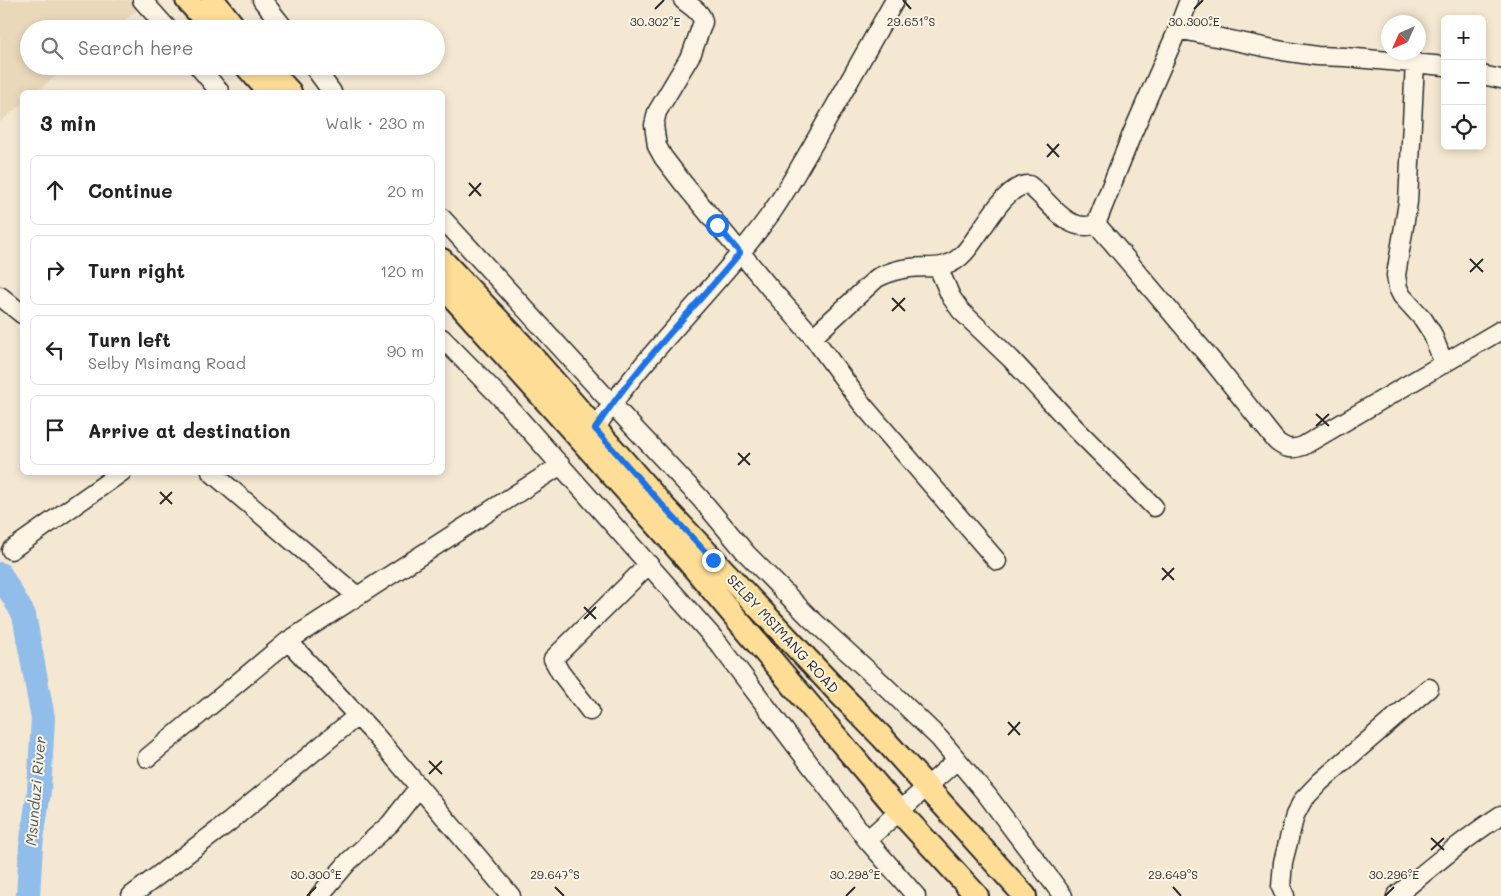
<!DOCTYPE html>
<html lang="en">
<head>
<meta charset="utf-8">
<style>
	:root { --surface:#fff; --page:#f6f6f6; --text:#222; --muted:#767676; --line:#e0e0e0 }
	body { margin:0; font-family:Mali,sans-serif; background:var(--page); color:var(--text) }
	.controls { position:absolute; right:15px; top:15px; display:grid; overflow:hidden; border-radius:8px; box-shadow:0 2px 8px #0003 }
	.controls button { width:45px; height:45px; display:grid; place-items:center; padding:0; border:0; border-bottom:1px solid var(--line); background:var(--surface); color:var(--text); font:25px sans-serif }
	.compass { position:absolute; left:1381px; top:15px; width:45px; height:45px; border-radius:50%; background:var(--surface); box-shadow:0 2px 8px #0003; rotate:225deg }
	.stop { position:absolute; width:15px; height:15px; margin:-11px; border:4px solid #1a73e8; border-radius:50%; background:#fff }
	.stop.end { background:#1a73e8; border-color:#fff; box-shadow:0 1px 5px #0008 }
	.list { margin:0; padding:0; list-style:none }
	h2 { display:flex; justify-content:space-between; align-items:center; height:65px; margin:0; padding:0 20px; font-size:21px }
	h2 small { font-size:16px; font-weight:400; color:var(--muted) }
	.list li { display:grid; grid-template-columns:32px 1fr auto; gap:15px; align-items:center; box-sizing:border-box; height:70px; margin:0 10px 10px; padding:0 10px; border:1px solid var(--line); border-radius:8px }
	.list b { display:block; font-size:19px; white-space:nowrap }
	.list p { margin:0; font-size:16px; white-space:nowrap; color:var(--muted) }
	.list em { font-size:16px; font-style:normal; color:var(--muted) }
	.icon { flex:none; width:28px; height:28px; fill:none; stroke:currentColor; stroke-width:2; stroke-linecap:round; stroke-linejoin:round }
	.map { position:relative; flex:none; width:1501px; height:896px; overflow:hidden }
	.search { position:absolute; background:var(--surface); box-shadow:0 2px 8px #0003; left:20px; top:20px; width:425px; height:55px; display:flex; align-items:center; gap:12px; box-sizing:border-box; padding:0 18px; border-radius:28px; color:var(--muted); font-size:19px }
	.panel { position:absolute; background:var(--surface); box-shadow:0 2px 8px #0003; left:20px; top:90px; width:425px; height:385px; border-radius:8px }
	.map>svg:first-child { display:block }
</style>
</head>
<body>
<div class="map">
<svg width="1501" height="896" viewBox="0 0 1501 896">
	<rect width="100%" height="100%" fill="#f4e8d2"/>
	<filter id="ink" filterUnits="userSpaceOnUse"><feTurbulence type="fractalNoise" baseFrequency=".02" numOctaves="2"/><feDisplacementMap in="SourceGraphic" scale="10" xChannelSelector="R" yChannelSelector="G"/><feConvolveMatrix kernelMatrix="1 2 1 2 8 2 1 2 1" color-interpolation-filters="sRGB"/></filter>
	<g filter="url(#ink)">
		<path fill="#ead8bb" d="M 0,0 L 138,0 L 143,5 L 114,29 L 29,29 L 29,66 L 68,66 L 36,92 L 22,92 L 22,104 L 0,122 Z"/>
		<g fill="none" stroke-linecap="round" stroke-linejoin="round">
			<path stroke="#91bdea" stroke-width="24" d="M 0,574 L 24,615 L 43,718 L 39,791 L 31,846 L 28,896"/>
			<g stroke="#2b2b2b" stroke-width="21">
				<path id="minor" d="M 142,0 L 168,29
					M 262,0 L 285,29
					M 683,0 C 690,6 702,12 703,22 L 692,53 L 657,112 L 654,125 L 657,146 L 663,157 L 683,183 L 769,287 L 813,337 L 877,278 C 887,273 898,269 910,268 C 931,266 948,271 964,253 C 980,237 1004,183 1029,185 C 1049,200 1067,235 1096,224
					M 1178,29 L 1283,51 L 1317,56 L 1345,57 L 1445,66
					M 1415,62 L 1408,202 L 1396,275 L 1398,288 L 1402,296 L 1423,319 L 1432,333 L 1444,364
					M 198,66 L 220,92
					M 313,66 L 332,92
					M 1482,75 L 1501,79
					M 442,218 L 636,430 L 700,498 L 746,553 L 809,617 L 884,685 L 939,738 L 987,795 L 1063,896
					M 1096,224 L 1112,242 L 1214,363 L 1276,441 C 1285,449 1292,450 1303,446 L 1501,330
					M 1096,224 L 1132,134 L 1178,29 L 1189,0
					M 938,267 L 951,297 L 961,311 L 1011,359 L 1075,428 L 1154,507
					M 0,296 L 22,314
					M 813,337 L 862,404 L 997,561
					M 442,338 L 500,397 L 719,644 L 867,840 L 916,896
					M 595,429 C 646,351 717,289 772,212 C 786,192 798,170 811,148 C 840,99 867,49 895,0
					M 211,472 L 357,596
					M 11,550 L 122,472
					M 288,641 L 376,736 L 511,896
					M 590,711 L 560,672 L 553,659 L 649,564
					M 147,758 L 288,641 L 561,465
					M 867,840 L 957,760
					M 131,896 L 229,822 L 357,716
					M 319,896 L 349,861 L 390,824 L 419,787
					M 1285,896 L 1281,887 L 1283,862 L 1295,815 L 1303,800 L 1320,782 L 1429,688
					M 1396,896 C 1430,868 1464,839 1501,815"/>
			</g>
			<g stroke="#2b2b2b" stroke-width="26">
				<path id="major" d="M 187,0 L 213,29
					M 213,0 L 236,29
					M 246,66 L 269,92
					M 266,66 L 290,92
					M 442,260 L 522,345 L 665,508 L 840,694 L 882,737 L 1025,896
					M 442,285 L 666,535 L 899,811 L 977,896"/>
			</g>
			<use href="#minor" stroke="#fcf5e5" stroke-width="18"/>
			<use href="#major" stroke="#fede96" stroke-width="22"/>
		</g>
	</g>
	<g fill="none" stroke-linecap="round" stroke-linejoin="round" filter="url(#ink)">
		<path stroke="#1a73e8" stroke-width="6" d="M 713,560 L 665,508 L 595,429 C 637,365 692,311 740,253 L 717,225"/>
	</g>
	<path fill="none" stroke="#2b2b2b" stroke-width="2" d="M 903,0 L 911,9M 655,9 L 664,0M 1194,9 L 1203,0M 1047,144 L 1059,157M 1047,157 L 1059,144M 469,183 L 481,196M 469,196 L 481,183M 1470,259 L 1483,272M 1470,272 L 1483,259M 892,298 L 905,311M 892,311 L 905,298M 1316,414 L 1329,426M 1316,426 L 1329,414M 738,453 L 750,465M 738,465 L 750,453M 160,492 L 172,504M 160,504 L 172,492M 1162,568 L 1174,580M 1162,580 L 1174,568M 584,607 L 596,619M 584,619 L 596,607M 1008,722 L 1020,735M 1008,735 L 1020,722M 429,761 L 442,774M 429,774 L 442,761M 1431,838 L 1444,850M 1431,850 L 1444,838M 555,887 L 564,896M 1173,887 L 1181,896M 307,896 L 316,887M 846,896 L 855,887M 1385,896 L 1394,887"/>
	<g text-anchor="middle" stroke-width="4" stroke-linejoin="round" paint-order="stroke">
		<g font-size="14" fill="#2b2b2b" stroke="#fcf5e5">
			<text transform="translate(783 634) rotate(47)" y="5">SELBY MSIMANG ROAD</text>
		</g>
		<g font-size="15" font-style="italic" fill="#4a5764" stroke="#fcf5e5">
			<text transform="translate(36 791) rotate(-85)" y="5">Msunduzi River</text>
		</g>
	</g>
	<g font-size="12" text-anchor="middle" fill="#2b2b2b" stroke="#fcf5e5" stroke-width="4" stroke-linejoin="round" paint-order="stroke">
		<text x="655" y="26">30.302°E</text>
		<text x="911" y="26">29.651°S</text>
		<text x="1194" y="26">30.300°E</text>
		<text x="316" y="879">30.300°E</text>
		<text x="855" y="879">30.298°E</text>
		<text x="1394" y="879">30.296°E</text>
		<text x="555" y="879">29.647°S</text>
		<text x="1173" y="879">29.649°S</text>
	</g>
</svg>
<div class="controls">
<button>+</button>
<button>−</button>
<button><svg class="icon" aria-label="locate" viewBox="0 0 24 24"><circle cx="12" cy="12" r="6"/><path d="M12 2v4M12 18v4M2 12h4M18 12h4"/></svg></button>
</div>
<svg class="compass" viewBox="-18 -18 36 36"><path d="M0-13l5 13h-10z" fill="#e53935"/><path d="M0 13l5-13h-10z" fill="#767676"/></svg>
<div class="stop" style="left:717px;top:225px"></div>
<div class="stop end" style="left:713px;top:560px"></div>
<div class="search"><svg class="icon" aria-label="search" viewBox="0 0 24 24"><circle cx="10" cy="10" r="6"/><path d="M15 15l6 6"/></svg>Search here</div>
<section class="panel">
<h2>3 min<small>Walk · 230 m</small></h2>
<ul class="list">
<li><svg class="icon" aria-label="ahead" viewBox="0 0 24 24"><path d="M12 20V5M6 11l6-6 6 6"/></svg><div><b>Continue</b></div><em>20 m</em></li>
<li><svg class="icon" aria-label="right" viewBox="0 0 24 24"><path d="M7 20v-9h11M14 6l5 5-5 5"/></svg><div><b>Turn right</b></div><em>120 m</em></li>
<li><svg class="icon" aria-label="left" viewBox="0 0 24 24"><path d="M17 20v-9H6M10 6l-5 5 5 5"/></svg><div><b>Turn left</b><p>Selby Msimang Road</p></div><em>90 m</em></li>
<li><svg class="icon" aria-label="arrive" viewBox="0 0 24 24"><path d="M6 21V4h12l-3 4 3 4H6"/></svg><div><b>Arrive at destination</b></div></li>
</ul>
</section>
</div>
</body>
</html>
